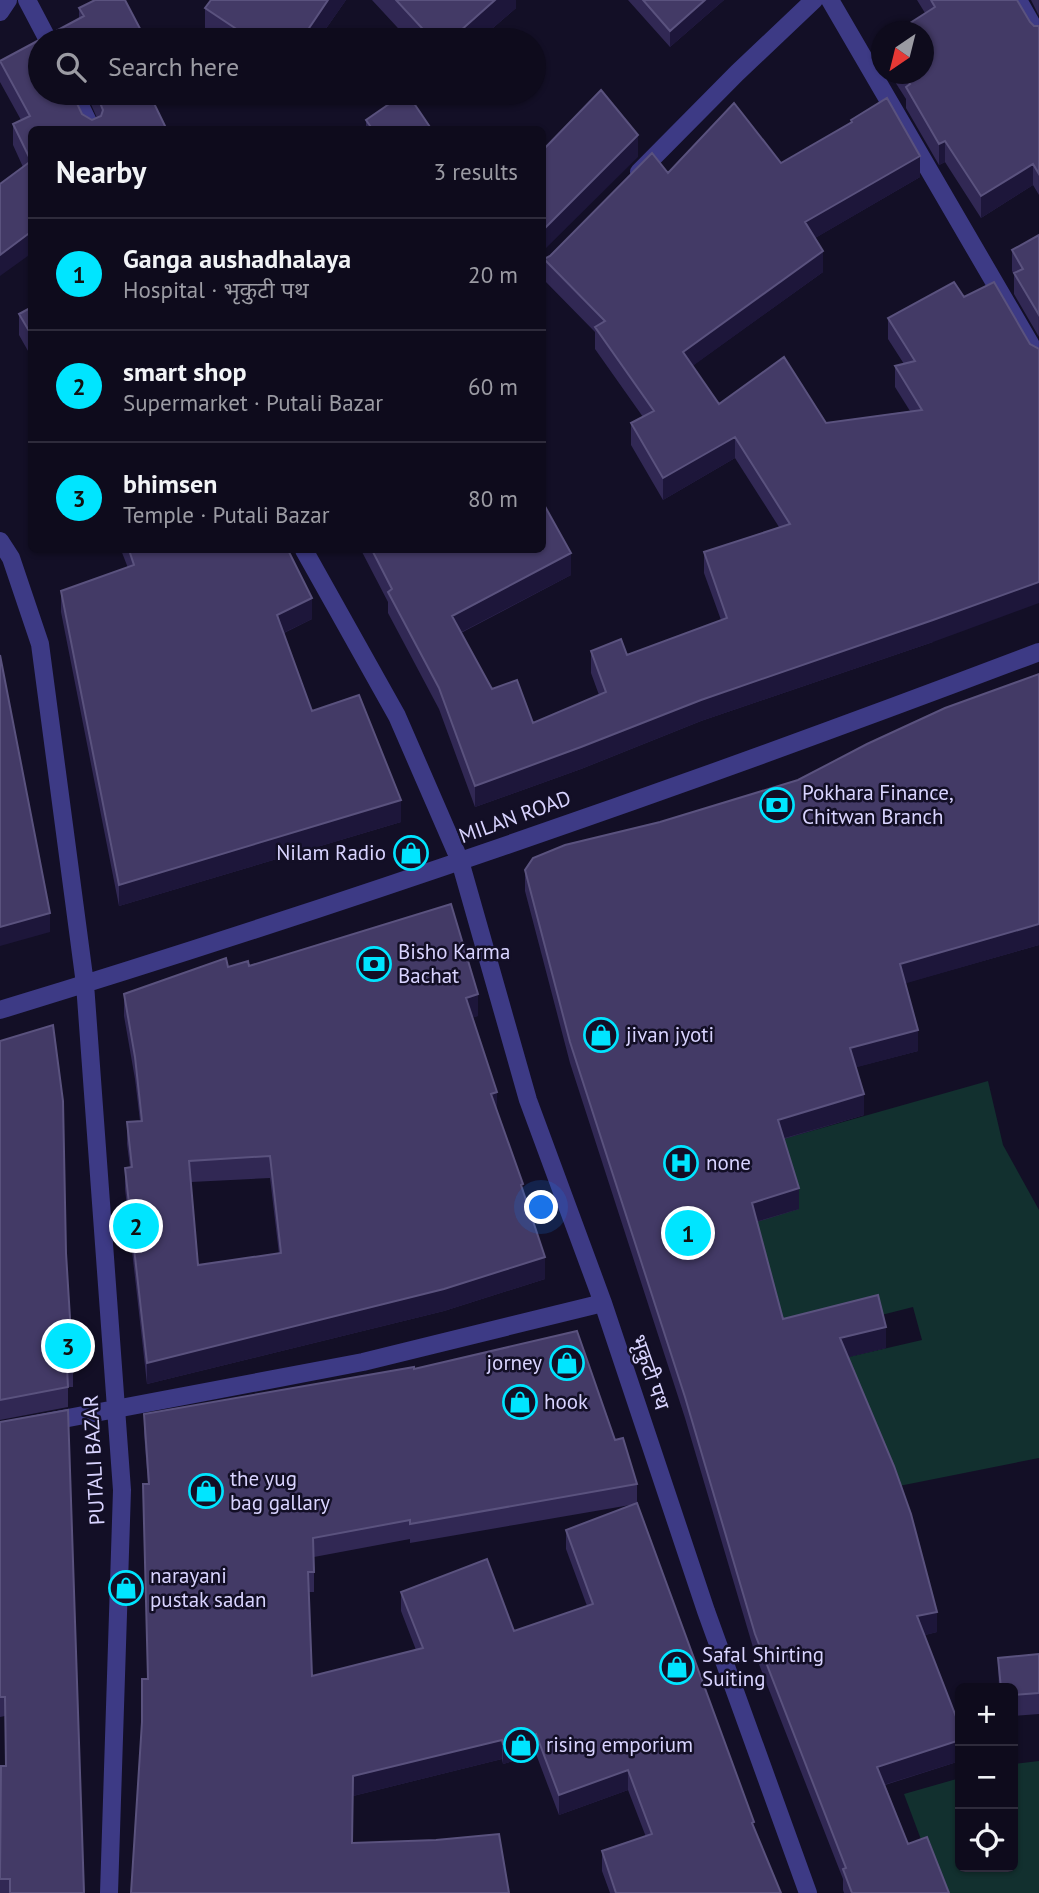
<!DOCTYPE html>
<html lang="en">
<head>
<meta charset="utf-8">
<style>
	:root { --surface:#0e0b1c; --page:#171425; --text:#f1f3f6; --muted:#9b9ba3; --line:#2e2b3b; --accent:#00e5ff }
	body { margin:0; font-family:"PT Sans","Noto Sans Devanagari",sans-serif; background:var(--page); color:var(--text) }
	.controls { position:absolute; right:21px; bottom:21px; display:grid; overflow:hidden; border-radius:10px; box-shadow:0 2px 5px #0004 }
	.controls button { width:63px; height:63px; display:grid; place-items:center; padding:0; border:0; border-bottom:2px solid var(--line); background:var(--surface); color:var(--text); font:35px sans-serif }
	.compass { position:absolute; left:871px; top:21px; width:63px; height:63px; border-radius:50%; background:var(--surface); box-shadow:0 2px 5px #0004; rotate:215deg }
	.you { position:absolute; left:542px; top:1208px; width:24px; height:24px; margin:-18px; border:5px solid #fff; border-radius:50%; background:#1a73e8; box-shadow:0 0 0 10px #1a73e833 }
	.badge { display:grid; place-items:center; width:46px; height:46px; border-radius:50%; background:var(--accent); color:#111; font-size:23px; font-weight:700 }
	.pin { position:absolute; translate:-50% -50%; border:4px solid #fff; box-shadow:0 2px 7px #0006 }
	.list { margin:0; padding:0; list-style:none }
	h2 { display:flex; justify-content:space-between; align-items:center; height:91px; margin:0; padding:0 28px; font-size:30px }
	h2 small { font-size:23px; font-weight:400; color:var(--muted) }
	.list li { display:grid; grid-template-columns:46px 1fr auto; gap:21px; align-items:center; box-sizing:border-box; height:112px; padding:0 28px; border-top:2px solid var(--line) }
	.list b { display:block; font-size:26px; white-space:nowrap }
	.list p { margin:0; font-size:23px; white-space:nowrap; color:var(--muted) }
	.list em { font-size:23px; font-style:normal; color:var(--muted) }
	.icon { flex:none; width:38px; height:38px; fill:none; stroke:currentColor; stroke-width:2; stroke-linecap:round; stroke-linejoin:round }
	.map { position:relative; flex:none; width:1039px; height:1893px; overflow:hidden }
	.search { position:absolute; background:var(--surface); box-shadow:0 2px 5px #0004; left:28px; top:28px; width:518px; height:77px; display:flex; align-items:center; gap:18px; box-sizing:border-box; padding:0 24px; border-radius:38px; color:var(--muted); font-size:26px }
	.panel { position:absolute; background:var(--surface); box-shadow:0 2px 5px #0004; left:28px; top:126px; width:518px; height:427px; border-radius:10px }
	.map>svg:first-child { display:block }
</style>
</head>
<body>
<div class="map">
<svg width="1039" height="1893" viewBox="0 0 1039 1893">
	<rect width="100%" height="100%" fill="#130f26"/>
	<path fill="#12302f" d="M 988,1081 L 1003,1145 L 1039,1210 L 1039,1458 L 894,1487 L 840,1359 L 922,1340 L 913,1307 L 727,1354 L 751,1224 L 762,1145 Z
		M 1039,1761 L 1039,1893 L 941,1893 L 904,1794 L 960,1778 L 960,1867 L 1013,1867 L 1013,1764 Z"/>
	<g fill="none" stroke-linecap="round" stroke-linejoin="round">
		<path stroke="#3d3a85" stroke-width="18" d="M 27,0 L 48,40
			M 830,0 L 1039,359
			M 1018,0 L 1039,37
			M 0,12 L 8,0
			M 74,93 L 92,130
			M 639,172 L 737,73 L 814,0
			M 0,541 L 11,558 L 40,644 L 85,984 L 122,1490 L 109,1893
			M 304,550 L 397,716 L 460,861 L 528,1100 L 603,1303 L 706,1611 L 808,1893
			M 0,1010 C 350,903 697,782 1039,652
			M 0,1431 L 363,1362 L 603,1303"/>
	</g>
	<path fill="#312854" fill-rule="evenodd" d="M 125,0 L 40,40 L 82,114 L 92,120 L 97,118 L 86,93 L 161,93 L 151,97 L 167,130 L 32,130 L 32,253 L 23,167 L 13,145 L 13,124 L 21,120 L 0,82 L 0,61 L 79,19 L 79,8 Z
		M 211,0 L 346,0 L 318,40 L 215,40 L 205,34 L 205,8 Z
		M 372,0 L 516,0 L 516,8 L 479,40 L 409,40 Z
		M 628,0 L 724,0 L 670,47 Z
		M 917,0 L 1017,0 L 1030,22 L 1034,26 L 1039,26 L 1039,195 L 1033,185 L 981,218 L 945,162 L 939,165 L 906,108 L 906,99 L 890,74 L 923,74 L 925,13 Z
		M 1031,0 L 1039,0 L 1039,16 Z
		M 366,120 L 432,130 L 366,130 Z
		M 851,120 L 920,177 L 815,238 L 823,272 L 692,366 L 719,404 L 826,423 L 910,411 L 895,387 L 895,366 L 904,364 L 888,339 L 888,318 L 954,282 L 933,642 L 701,721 L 581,769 L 475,807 L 439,709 L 388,613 L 388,602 L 361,550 L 441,550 L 442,551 L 571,575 L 461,633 L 492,689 L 533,723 L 599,695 L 591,673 L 591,651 L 627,655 L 721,620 L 704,573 L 704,552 L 779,527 L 735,458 L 663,500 L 631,445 L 631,423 L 643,417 L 595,349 L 595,332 L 544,280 L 544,259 L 668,173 L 781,163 L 851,123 Z
		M 1039,235 L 1039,337 L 1014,294 L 1014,274 L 1012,271 L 1012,250 Z
		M 32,307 L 32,358 L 19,335 L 19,314 Z
		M 121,550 L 288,550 L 312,619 L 284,633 L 312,711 L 401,822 L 119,906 L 61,612 L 61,591 L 128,568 Z
		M 1039,674 L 1039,945 L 905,983 L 918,1051 L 856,1067 L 864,1115 L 784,1139 L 799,1209 L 757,1222 L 783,1319 L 886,1348 L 848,1357 L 937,1632 L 925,1635 L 960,1761 L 885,1785 L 908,1844 L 949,1893 L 844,1893 L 843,1890 L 843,1879 L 755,1654 L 685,1418 L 570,1063 L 525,891 L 525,870 L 660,822 L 798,780 Z
		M 249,966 L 478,1016 L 472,1017 L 497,1110 L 523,1191 L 545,1279 L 444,1311 L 147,1384 L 125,1189 L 125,1168 L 130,1167 L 127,1144 L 127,1122 L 140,1121 L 135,1079 L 124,1016 L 124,994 L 228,967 ZM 270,1178 L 279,1254 L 198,1265 L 191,1182 Z
		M 0,1041 L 66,1253 L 73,1367 L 73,1387 L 68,1387 L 68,1407 L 0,1420 Z
		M 414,1369 L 615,1440 L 637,1484 L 637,1503 L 754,1827 L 781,1893 L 610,1893 L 602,1871 L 602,1851 L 646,1837 L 628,1790 L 559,1815 L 536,1754 L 503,1764 L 502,1759 L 353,1796 L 131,1893 L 147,1679 L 148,1484 L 144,1433 L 144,1414 ZM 636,1504 L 566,1530 L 566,1549 L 587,1606 L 514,1631 L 401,1592 L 401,1611 L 416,1650 L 312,1676 L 309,1592 L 314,1592 L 314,1557 L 410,1539 L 410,1543 Z
		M 0,1422 L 84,1893 L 0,1893 L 0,1793 L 1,1793 L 6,1766 L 5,1716 L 0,1717 Z
		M 1039,1654 L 1039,1714 L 1013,1716 L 1013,1688 L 999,1688 L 998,1658 Z"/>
	<path fill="#1d163a" d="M 328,0 L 346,0 L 318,40 L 301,40 Z
		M 495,0 L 516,0 L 516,8 L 479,40 L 450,40 Z
		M 705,0 L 724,0 L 670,47 L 670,31 Z
		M 142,93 L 161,93 L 142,101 Z
		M 638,135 L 638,157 L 542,252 L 542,231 Z
		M 945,141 L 945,162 L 939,165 L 939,144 Z
		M 920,156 L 920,177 L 805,244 L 805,222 Z
		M 1033,164 L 1033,185 L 981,218 L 981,196 Z
		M 32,231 L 32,253 L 0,276 L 0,255 Z
		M 823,251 L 823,272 L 683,373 L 683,352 Z
		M 735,437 L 735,458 L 663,500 L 663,478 Z
		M 571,553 L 571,575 L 452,637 L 452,616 Z
		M 1039,582 L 1039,603 L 933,642 L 701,721 L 581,769 L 475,807 L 475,786 L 701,700 Z
		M 312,598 L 312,619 L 277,636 L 277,615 Z
		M 401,800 L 401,822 L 119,906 L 119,885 Z
		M 50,913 L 50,932 L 0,946 L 0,927 Z
		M 1039,924 L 1039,945 L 900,985 L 900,964 Z
		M 478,994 L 478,1016 L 466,1019 L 466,998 Z
		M 918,1030 L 918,1051 L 850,1069 L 850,1048 Z
		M 497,1092 L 497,1114 L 491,1094 Z
		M 864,1094 L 864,1115 L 778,1140 L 778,1120 Z
		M 799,1188 L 799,1209 L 752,1223 L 752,1203 Z
		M 545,1257 L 545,1279 L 444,1311 L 147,1384 L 147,1363 Z
		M 886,1327 L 886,1348 L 840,1359 L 840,1338 Z
		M 937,1612 L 937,1632 L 917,1637 L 917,1616 Z
		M 536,1734 L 536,1754 L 503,1764 L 503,1744 Z
		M 502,1740 L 502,1759 L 353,1796 L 353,1776 Z
		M 960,1740 L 960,1761 L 877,1787 L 877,1767 Z
		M 628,1770 L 628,1790 L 559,1815 L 559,1795 Z"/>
	<path fill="#433a66" stroke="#5a527e" stroke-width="2" fill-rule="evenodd" d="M 95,0 L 125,0 L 146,40 L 40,40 L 40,93 L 72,93 L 82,114 L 92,120 L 101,116 L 103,110 L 96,93 L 149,93 L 167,130 L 32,130 L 32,231 L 0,255 L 0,184 L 31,161 L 13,124 L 30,116 L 0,61 L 84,16 L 79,8 Z
		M 211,0 L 328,0 L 301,40 L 253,40 L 205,8 Z
		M 396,0 L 495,0 L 450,40 L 433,40 Z
		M 643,0 L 705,0 L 670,31 Z
		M 931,0 L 1017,0 L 1030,22 L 1034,26 L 1039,26 L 1039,174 L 1033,164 L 981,196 L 945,141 L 939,144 L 906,87 L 910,84 L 903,74 L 923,74 L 923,32 L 896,32 L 935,7 Z
		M 601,90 L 638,135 L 542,231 L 542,151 Z
		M 405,93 L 407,93 L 432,130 L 373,130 L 366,120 Z
		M 887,98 L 920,156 L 805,222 L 823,251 L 683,352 L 719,404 L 784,357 L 826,423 L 922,410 L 895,366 L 915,361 L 888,318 L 954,282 L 964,297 L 994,282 L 1030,344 L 1039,349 L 1039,582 L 933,620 L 701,700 L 581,747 L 475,786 L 439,688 L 388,592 L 392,589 L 372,550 L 441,550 L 442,551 L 444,550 L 542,550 L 542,501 L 571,553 L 452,616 L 492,689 L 517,680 L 533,723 L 606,692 L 591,651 L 621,639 L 627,655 L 727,618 L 704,552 L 790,524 L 735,437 L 663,478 L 631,423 L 654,411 L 595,327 L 605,321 L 544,259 L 550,256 L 652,153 L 668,173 L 734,103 L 781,163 L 852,122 L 851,120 Z
		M 1039,235 L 1039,315 L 1014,273 L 1023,269 L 1012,250 Z
		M 32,307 L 32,336 L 19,314 Z
		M 129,550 L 288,550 L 312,598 L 277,615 L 312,711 L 359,695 L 401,800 L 119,885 L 61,591 L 134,565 Z
		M 0,655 L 50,913 L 0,927 Z
		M 1039,674 L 1039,924 L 900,964 L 918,1030 L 850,1048 L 864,1094 L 778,1120 L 799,1188 L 752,1203 L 783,1319 L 878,1295 L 886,1327 L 840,1338 L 894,1466 L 911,1514 L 937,1612 L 917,1616 L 960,1727 L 960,1740 L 877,1767 L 908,1844 L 927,1837 L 949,1893 L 852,1893 L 843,1869 L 846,1868 L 755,1634 L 685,1397 L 570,1042 L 525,870 L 533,858 L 565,845 L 660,822 L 798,780 L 867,744 L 945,708 Z
		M 451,904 L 478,994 L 466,998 L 497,1092 L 491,1094 L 523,1184 L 521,1185 L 545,1257 L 444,1289 L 147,1363 L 125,1168 L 132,1167 L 127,1122 L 142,1121 L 135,1057 L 124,994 L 226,958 L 228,967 L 248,961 L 249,966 ZM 270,1156 L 281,1253 L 198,1265 L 189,1161 Z
		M 53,1025 L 63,1101 L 66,1253 L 73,1367 L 67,1367 L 68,1387 L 0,1400 L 0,1041 Z
		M 577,1331 L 615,1440 L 623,1438 L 637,1484 L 410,1524 L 410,1520 L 313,1538 L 314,1572 L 308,1572 L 312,1676 L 423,1648 L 401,1592 L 487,1559 L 514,1631 L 593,1604 L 566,1530 L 637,1503 L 754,1822 L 752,1823 L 781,1893 L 616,1893 L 602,1851 L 652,1834 L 628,1770 L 559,1795 L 536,1734 L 503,1744 L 502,1740 L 353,1776 L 352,1843 L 436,1840 L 499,1834 L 509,1893 L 131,1893 L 142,1722 L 142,1679 L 148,1679 L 143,1484 L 149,1484 L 144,1414 L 414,1367 L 414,1369 Z
		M 68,1410 L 84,1893 L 10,1893 L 10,1879 L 0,1879 L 1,1766 L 6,1766 L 5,1697 L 0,1697 L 0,1422 Z
		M 1039,1654 L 1039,1693 L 1013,1695 L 1013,1688 L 1001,1688 L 998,1658 Z"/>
	<defs>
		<g id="bank-ring" transform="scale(1.75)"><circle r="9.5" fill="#130f26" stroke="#00e5ff" stroke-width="1.5"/><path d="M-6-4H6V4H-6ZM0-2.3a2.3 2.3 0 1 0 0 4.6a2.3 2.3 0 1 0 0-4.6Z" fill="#00e5ff"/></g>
		<g id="shop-ring" transform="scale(1.75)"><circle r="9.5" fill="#130f26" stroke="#00e5ff" stroke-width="1.5"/><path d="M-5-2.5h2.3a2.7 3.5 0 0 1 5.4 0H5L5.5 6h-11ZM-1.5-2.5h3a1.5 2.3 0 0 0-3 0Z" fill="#00e5ff"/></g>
		<g id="hospital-ring" transform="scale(1.75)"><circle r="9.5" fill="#130f26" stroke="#00e5ff" stroke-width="1.5"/><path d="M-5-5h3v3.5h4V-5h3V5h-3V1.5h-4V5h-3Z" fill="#00e5ff"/></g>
	</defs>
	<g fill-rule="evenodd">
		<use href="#bank-ring" x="777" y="805"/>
		<use href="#shop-ring" x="411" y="853"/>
		<use href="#bank-ring" x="374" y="964"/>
		<use href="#shop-ring" x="601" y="1035"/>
		<use href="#hospital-ring" x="681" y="1163"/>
		<use href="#shop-ring" x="567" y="1363"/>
		<use href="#shop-ring" x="520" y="1402"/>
		<use href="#shop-ring" x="206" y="1491"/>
		<use href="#shop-ring" x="126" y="1588"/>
		<use href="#shop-ring" x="677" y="1667"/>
		<use href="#shop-ring" x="521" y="1745"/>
	</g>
	<g text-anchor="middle" stroke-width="5" stroke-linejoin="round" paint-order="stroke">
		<g font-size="21" fill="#d9d4ff" stroke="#130f26" text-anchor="start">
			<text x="802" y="800">Pokhara Finance,<tspan x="802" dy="24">Chitwan Branch</tspan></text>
			<text x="386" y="860" text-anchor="end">Nilam Radio</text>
			<text x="398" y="959">Bisho Karma<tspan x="398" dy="24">Bachat</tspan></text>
			<text x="626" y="1042">jivan jyoti</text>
			<text x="706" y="1170">none</text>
			<text x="542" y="1370" text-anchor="end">jorney</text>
			<text x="544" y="1409">hook</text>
			<text x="230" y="1486">the yug<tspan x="230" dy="24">bag gallary</tspan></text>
			<text x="150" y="1583">narayani<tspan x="150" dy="24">pustak sadan</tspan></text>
			<text x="702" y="1662">Safal Shirting<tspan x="702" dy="24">Suiting</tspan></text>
			<text x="546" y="1752">rising emporium</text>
		</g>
		<g font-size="21" fill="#d9d4ff" stroke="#130f26">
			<text transform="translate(515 817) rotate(-20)" y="7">MILAN ROAD</text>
			<text transform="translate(650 1372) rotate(71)" y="7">भृकुटी पथ</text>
			<text transform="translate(94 1460) rotate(-93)" y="7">PUTALI BAZAR</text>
		</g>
	</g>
</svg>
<div class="controls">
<button>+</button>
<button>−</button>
<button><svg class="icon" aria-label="locate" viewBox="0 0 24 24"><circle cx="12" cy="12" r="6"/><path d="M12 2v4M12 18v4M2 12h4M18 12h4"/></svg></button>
</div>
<svg class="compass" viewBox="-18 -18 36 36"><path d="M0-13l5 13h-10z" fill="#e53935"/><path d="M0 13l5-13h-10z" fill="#9b9ba3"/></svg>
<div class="you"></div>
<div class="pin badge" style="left:688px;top:1233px">1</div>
<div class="pin badge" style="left:136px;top:1226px">2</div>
<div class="pin badge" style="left:68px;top:1346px">3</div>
<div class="search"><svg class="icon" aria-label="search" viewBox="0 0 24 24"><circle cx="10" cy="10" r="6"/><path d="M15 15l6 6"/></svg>Search here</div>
<section class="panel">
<h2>Nearby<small>3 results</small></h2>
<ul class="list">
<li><span class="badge">1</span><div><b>Ganga aushadhalaya</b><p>Hospital · भृकुटी पथ</p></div><em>20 m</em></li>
<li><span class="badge">2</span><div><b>smart shop</b><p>Supermarket · Putali Bazar</p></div><em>60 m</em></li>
<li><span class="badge">3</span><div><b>bhimsen</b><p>Temple · Putali Bazar</p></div><em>80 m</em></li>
</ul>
</section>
</div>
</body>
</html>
